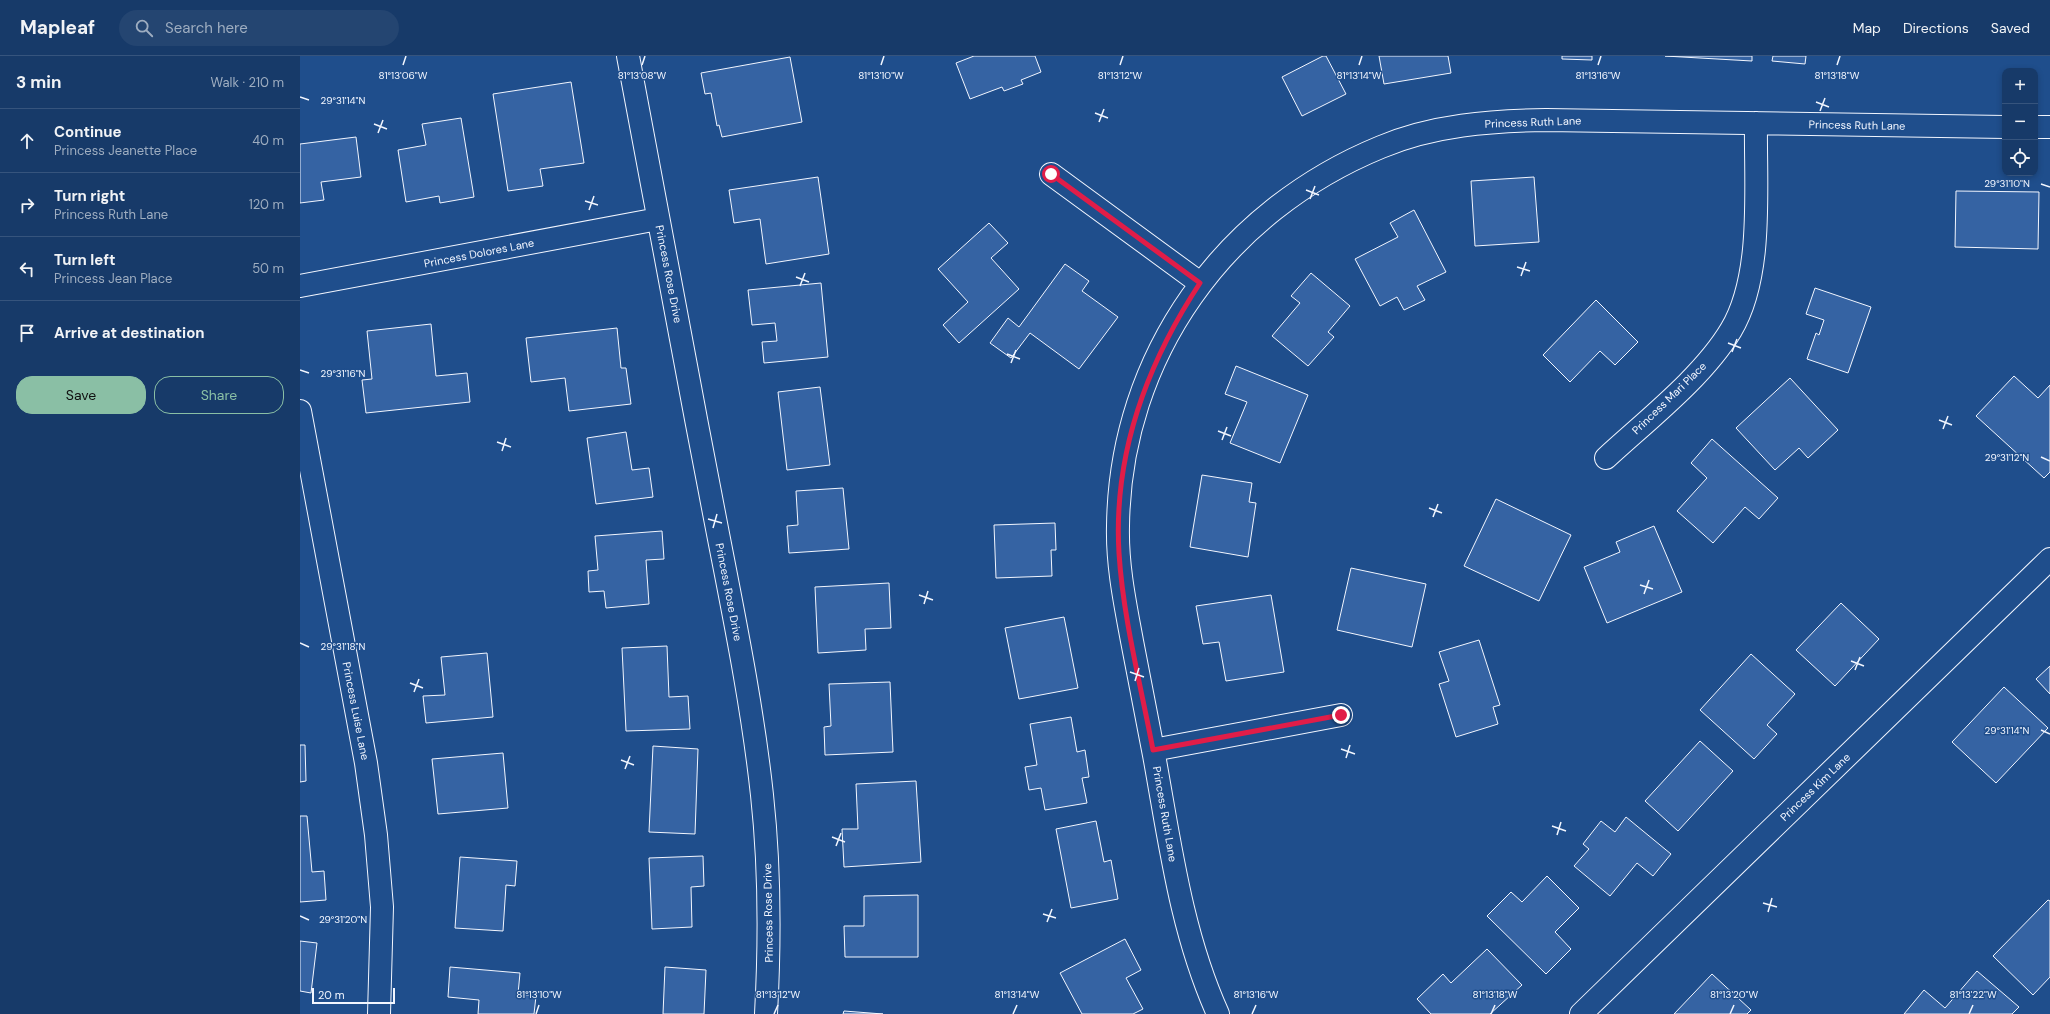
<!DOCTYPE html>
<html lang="en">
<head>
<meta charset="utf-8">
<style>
	:root { --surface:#173a69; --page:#244571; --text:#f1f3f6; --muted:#9eadc0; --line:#36547d; --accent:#8abfa5 }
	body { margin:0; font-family:"DM Sans",sans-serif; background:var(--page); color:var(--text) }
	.controls { position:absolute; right:12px; top:12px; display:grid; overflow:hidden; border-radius:8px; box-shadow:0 2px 6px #0003 }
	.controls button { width:36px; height:36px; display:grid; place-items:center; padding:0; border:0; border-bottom:1px solid var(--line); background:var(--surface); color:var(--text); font:20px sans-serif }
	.scale { position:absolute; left:12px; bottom:10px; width:83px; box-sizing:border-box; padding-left:4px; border:2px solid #f2f6ff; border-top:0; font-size:11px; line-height:14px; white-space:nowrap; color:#f2f6ff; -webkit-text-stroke:3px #1f4e8c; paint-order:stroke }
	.stop { position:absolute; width:12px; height:12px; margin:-9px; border:3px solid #e11d48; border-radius:50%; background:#fff }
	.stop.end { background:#e11d48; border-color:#fff; box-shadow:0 1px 4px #0008 }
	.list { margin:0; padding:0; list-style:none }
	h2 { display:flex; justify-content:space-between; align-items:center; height:52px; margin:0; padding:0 16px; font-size:17px }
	h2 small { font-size:13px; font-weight:400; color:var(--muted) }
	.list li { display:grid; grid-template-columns:26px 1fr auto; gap:12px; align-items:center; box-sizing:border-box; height:64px; padding:0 16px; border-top:1px solid var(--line) }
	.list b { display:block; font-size:15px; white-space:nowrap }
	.list p { margin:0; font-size:13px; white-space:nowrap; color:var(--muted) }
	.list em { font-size:13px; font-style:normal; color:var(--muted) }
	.actions { display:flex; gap:8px; padding:12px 16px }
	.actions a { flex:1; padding:9px 0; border:1px solid var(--accent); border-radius:16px; text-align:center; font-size:14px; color:var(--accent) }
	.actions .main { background:var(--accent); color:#111 }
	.icon { flex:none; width:22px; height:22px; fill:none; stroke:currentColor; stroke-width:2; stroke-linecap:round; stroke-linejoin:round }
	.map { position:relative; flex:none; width:1750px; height:958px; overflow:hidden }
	header { display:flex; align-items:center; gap:24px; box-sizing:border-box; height:56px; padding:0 20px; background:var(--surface); border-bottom:1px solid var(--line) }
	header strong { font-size:19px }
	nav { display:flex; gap:22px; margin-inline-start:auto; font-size:14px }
	.search { width:280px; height:36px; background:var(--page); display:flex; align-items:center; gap:10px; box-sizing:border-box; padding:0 14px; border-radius:22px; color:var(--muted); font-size:15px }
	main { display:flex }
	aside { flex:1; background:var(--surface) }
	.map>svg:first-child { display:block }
</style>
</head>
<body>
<header>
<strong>Mapleaf</strong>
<div class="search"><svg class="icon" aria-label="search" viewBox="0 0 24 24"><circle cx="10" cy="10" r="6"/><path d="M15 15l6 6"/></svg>Search here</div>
<nav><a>Map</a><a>Directions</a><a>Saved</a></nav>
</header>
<main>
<aside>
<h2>3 min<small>Walk · 210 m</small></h2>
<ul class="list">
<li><svg class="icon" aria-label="ahead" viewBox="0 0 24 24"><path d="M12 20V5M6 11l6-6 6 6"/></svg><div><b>Continue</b><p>Princess Jeanette Place</p></div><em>40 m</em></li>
<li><svg class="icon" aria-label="right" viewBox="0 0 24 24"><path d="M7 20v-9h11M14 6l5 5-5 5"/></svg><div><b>Turn right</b><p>Princess Ruth Lane</p></div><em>120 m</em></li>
<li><svg class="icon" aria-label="left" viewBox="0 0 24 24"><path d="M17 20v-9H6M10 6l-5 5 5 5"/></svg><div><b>Turn left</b><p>Princess Jean Place</p></div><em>50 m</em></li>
<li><svg class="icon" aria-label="arrive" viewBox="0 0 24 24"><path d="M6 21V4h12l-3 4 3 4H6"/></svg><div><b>Arrive at destination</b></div></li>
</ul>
<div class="actions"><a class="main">Save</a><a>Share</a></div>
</aside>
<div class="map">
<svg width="1750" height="958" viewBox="0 0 1750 958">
	<rect width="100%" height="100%" fill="#1f4e8c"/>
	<path fill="#3563a3" stroke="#f2f6ff" d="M 674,0 L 735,0 L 741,16 L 721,24 L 723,28 L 704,35 L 702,31 L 670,43 L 656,7 Z
		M 1023,0 L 1026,0 L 1046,38 L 1002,60 L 982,21 Z
		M 1079,0 L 1148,0 L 1151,17 L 1084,28 Z
		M 1262,0 L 1292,0 L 1292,4 L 1262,3 Z
		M 1365,0 L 1452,0 L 1452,5 Z
		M 1473,0 L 1506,0 L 1505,8 L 1472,5 Z
		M 490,1 L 502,66 L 422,81 L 419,69 L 417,70 L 411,37 L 405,38 L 401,17 Z
		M 271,26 L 284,107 L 240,113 L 243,130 L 208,135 L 193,38 Z
		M 161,62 L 174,141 L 140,147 L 139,140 L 106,146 L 98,94 L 126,89 L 122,68 Z
		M 56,81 L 61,121 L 21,126 L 24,144 L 0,147 L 0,88 Z
		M 518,121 L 529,198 L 466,208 L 460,163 L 434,167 L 429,134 Z
		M 1234,121 L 1239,186 L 1175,190 L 1171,125 Z
		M 1656,135 L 1739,136 L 1738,193 L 1655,191 Z
		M 1114,154 L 1146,216 L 1117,230 L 1125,244 L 1104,254 L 1097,241 L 1080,250 L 1055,203 L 1098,181 L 1090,167 Z
		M 689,167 L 708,187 L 691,202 L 719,233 L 659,287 L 643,269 L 668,246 L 638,213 Z
		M 765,208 L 789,225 L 782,235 L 818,261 L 779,313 L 730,277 L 711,302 L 690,287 L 708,262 L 719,271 Z
		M 1011,217 L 1050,250 L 1028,276 L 1034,281 L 1008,310 L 972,280 L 1000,247 L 991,240 Z
		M 521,227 L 528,301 L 464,307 L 462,286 L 477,285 L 475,267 L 452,269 L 448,234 Z
		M 1515,232 L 1571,251 L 1548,317 L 1507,303 L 1516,277 L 1519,279 L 1524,264 L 1506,258 Z
		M 1296,244 L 1338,286 L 1315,309 L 1300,295 L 1270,326 L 1243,299 Z
		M 131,268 L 136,320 L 167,317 L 170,346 L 66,357 L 62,324 L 72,323 L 67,275 Z
		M 317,272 L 321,312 L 326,312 L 331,348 L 269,355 L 265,322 L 231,326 L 226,282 Z
		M 936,310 L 1008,339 L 980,407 L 930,387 L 947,346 L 925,338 Z
		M 1714,320 L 1738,342 L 1750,329 L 1750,416 L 1744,422 L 1676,360 Z
		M 1490,322 L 1538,374 L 1508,402 L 1499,392 L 1475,414 L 1436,372 Z
		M 520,331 L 530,409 L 487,414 L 478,336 Z
		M 326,376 L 332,414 L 349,412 L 353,441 L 296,448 L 287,382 Z
		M 1412,383 L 1478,442 L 1459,463 L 1445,451 L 1413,487 L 1377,455 L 1407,422 L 1391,407 Z
		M 902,419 L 952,427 L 949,446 L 956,447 L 948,501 L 890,491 Z
		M 543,432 L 549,493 L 489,497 L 487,470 L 498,469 L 496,435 Z
		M 1196,443 L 1271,479 L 1239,545 L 1164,510 Z
		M 755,467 L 756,494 L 751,494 L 752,520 L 696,522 L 694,469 Z
		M 1354,470 L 1382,536 L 1307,567 L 1284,511 L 1320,496 L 1316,486 Z
		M 362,475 L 364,503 L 346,504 L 349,548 L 306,552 L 304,535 L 289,536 L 288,515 L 298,514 L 295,480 Z
		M 1051,512 L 1126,528 L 1112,591 L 1037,574 Z
		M 589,527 L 591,572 L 565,573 L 566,594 L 518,597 L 515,531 Z
		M 971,539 L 984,616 L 926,625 L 919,586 L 903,588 L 896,550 Z
		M 1541,547 L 1579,583 L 1535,630 L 1496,594 Z
		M 764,561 L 778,632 L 719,643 L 705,572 Z
		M 1179,584 L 1200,649 L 1193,651 L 1198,668 L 1156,681 L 1139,628 L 1149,625 L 1139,596 Z
		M 367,590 L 369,641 L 388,640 L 390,673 L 326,675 L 322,592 Z
		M 187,597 L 193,661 L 126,667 L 123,640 L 145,639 L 141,601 Z
		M 1451,598 L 1495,638 L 1467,669 L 1477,678 L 1454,703 L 1400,654 Z
		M 1750,610 L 1750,638 L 1736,623 Z
		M 590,626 L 593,696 L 525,699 L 524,671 L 531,670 L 529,628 Z
		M 1704,631 L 1748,672 L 1696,727 L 1652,686 Z
		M 771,661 L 777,696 L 785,694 L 789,721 L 782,722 L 787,747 L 745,754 L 741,732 L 729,734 L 725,711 L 737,709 L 730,668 Z
		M 1400,685 L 1433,715 L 1378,775 L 1345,745 Z
		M 0,689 L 5,689 L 6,725 L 0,726 Z
		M 353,690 L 398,693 L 395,778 L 349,776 Z
		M 203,697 L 208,752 L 138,758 L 132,703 Z
		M 616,725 L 621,806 L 544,811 L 542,773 L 558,773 L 556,728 Z
		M 0,760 L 7,760 L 12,816 L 24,815 L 26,844 L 0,846 Z
		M 1326,761 L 1371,798 L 1353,820 L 1337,807 L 1310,840 L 1274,810 L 1289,793 L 1283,788 L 1301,765 L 1315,776 Z
		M 796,765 L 804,806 L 811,804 L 818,843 L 771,852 L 756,773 Z
		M 403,800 L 404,830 L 391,831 L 392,871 L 352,873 L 349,802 Z
		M 160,801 L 217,805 L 215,830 L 206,829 L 203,875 L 155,872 Z
		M 1247,820 L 1279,852 L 1255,876 L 1271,893 L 1246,918 L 1187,860 L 1211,836 L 1222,846 Z
		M 618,839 L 618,901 L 545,901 L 544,870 L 564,870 L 564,840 Z
		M 1748,844 L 1750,845 L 1750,921 L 1733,939 L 1693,900 Z
		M 825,883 L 841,914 L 826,922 L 843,953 L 833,958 L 782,958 L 760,917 Z
		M 0,885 L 17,887 L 11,937 L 0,935 Z
		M 1187,893 L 1222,929 L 1190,958 L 1131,958 L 1117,943 L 1143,918 L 1151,927 Z
		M 150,911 L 220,917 L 218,938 L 236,940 L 234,958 L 178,958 L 179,944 L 148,941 Z
		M 365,911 L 406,914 L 404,958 L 363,958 Z
		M 1677,915 L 1719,951 L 1712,958 L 1604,958 L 1624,934 L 1645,952 Z
		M 1412,918 L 1451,954 L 1447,958 L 1374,958 Z
		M 544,955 L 583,958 L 543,958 Z"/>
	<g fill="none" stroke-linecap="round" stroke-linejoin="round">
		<g stroke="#f2f6ff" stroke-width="24">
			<path id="minor" d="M 328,0 C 355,146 382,291 410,436 C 429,537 451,637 462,739 C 470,812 470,885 466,958
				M 1735,71 L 1750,71
				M 751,118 L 900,227
				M 0,230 L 358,163
				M 0,355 L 66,707 L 76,779 L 82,851 L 79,958
				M 1306,402 C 1346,365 1403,321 1431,274 C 1464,219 1455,130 1456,67
				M 853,694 L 1041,659
				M 918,958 C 881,876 870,787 854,699 C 847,661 839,623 832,585 C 825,547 817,509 818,470 C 820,299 925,155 1081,91 C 1133,69 1190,65 1246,64 L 1705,71
				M 1281,958 L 1750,503"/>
		</g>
		<use href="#minor" stroke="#1f4e8c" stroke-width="22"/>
	</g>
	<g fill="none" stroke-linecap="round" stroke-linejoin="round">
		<path stroke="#e11d48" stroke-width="5" d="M 751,118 L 900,227 C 846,309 813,398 819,497 C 823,562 841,630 853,694 L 1041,659"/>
	</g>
	<path fill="none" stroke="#f2f6ff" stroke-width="1.5" d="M 103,9 L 106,0M 342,9 L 345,0M 581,9 L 584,0M 820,9 L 823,0M 1059,9 L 1062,0M 1298,9 L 1301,0M 1537,9 L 1540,0M 0,41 L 9,44M 1516,46 L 1529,51M 1520,55 L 1525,42M 795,57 L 808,62M 799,66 L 804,53M 74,68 L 87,73M 78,77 L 83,64M 1741,128 L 1750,131M 1006,134 L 1019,139M 1010,143 L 1015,130M 285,145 L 298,149M 289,154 L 294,140M 1217,211 L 1230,215M 1221,220 L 1226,206M 496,221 L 509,226M 500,230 L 505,217M 1428,287 L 1441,292M 1432,296 L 1437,283M 707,298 L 720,303M 711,307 L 716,294M 0,314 L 9,317M 1639,364 L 1652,369M 1643,373 L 1648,360M 918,375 L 931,380M 922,384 L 927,371M 197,386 L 211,391M 202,395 L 206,382M 1741,401 L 1750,405M 1129,452 L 1142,457M 1133,461 L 1138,448M 408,463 L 422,467M 413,472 L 417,458M 1340,529 L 1353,533M 1344,538 L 1349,524M 619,539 L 633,544M 624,548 L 628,535M 0,587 L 9,591M 1551,605 L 1564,610M 1555,614 L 1560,601M 830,616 L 844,621M 835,625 L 839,612M 110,627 L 123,632M 114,636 L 119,623M 1741,674 L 1750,678M 1041,693 L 1055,698M 1046,702 L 1050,689M 321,704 L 334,709M 325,713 L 330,700M 1252,770 L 1266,775M 1257,779 L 1261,766M 532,781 L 545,786M 536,790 L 541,777M 1463,847 L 1477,851M 1468,856 L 1472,842M 743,858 L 756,862M 0,860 L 9,864M 747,866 L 752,853M 236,958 L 239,949M 474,958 L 478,949M 713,958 L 717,949M 952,958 L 956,949M 1191,958 L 1195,949M 1430,958 L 1434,949M 1669,958 L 1673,949"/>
	<g text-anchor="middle" stroke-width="3" stroke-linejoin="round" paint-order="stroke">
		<g font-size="11" fill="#f2f6ff" stroke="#1f4e8c">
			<text transform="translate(1233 66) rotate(-2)" y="4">Princess Ruth Lane</text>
			<text transform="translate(1557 69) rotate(1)" y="4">Princess Ruth Lane</text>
			<text transform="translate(179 197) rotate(-11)" y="4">Princess Dolores Lane</text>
			<text transform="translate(369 218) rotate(79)" y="4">Princess Rose Drive</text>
			<text transform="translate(1369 342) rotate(-44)" y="4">Princess Mari Place</text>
			<text transform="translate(429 536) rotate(79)" y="4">Princess Rose Drive</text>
			<text transform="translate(56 655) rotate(79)" y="4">Princess Luise Lane</text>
			<text transform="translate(1515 731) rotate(-44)" y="4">Princess Kim Lane</text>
			<text transform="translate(865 758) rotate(80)" y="4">Princess Ruth Lane</text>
			<text transform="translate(468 857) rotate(-91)" y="4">Princess Rose Drive</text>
		</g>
	</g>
	<g font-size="10" text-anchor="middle" fill="#f2f6ff" stroke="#1f4e8c" stroke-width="3" stroke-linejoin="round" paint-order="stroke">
		<text x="103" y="23">81°13'06"W</text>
		<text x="342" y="23">81°13'08"W</text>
		<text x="581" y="23">81°13'10"W</text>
		<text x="820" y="23">81°13'12"W</text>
		<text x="1059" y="23">81°13'14"W</text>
		<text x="1298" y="23">81°13'16"W</text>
		<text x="1537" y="23">81°13'18"W</text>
		<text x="43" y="48">29°31'14"N</text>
		<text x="1707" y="131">29°31'10"N</text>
		<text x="43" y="321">29°31'16"N</text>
		<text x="1707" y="405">29°31'12"N</text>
		<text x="43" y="594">29°31'18"N</text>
		<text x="1707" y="678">29°31'14"N</text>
		<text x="43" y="867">29°31'20"N</text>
		<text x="239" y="942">81°13'10"W</text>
		<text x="478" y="942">81°13'12"W</text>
		<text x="717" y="942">81°13'14"W</text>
		<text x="956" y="942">81°13'16"W</text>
		<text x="1195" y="942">81°13'18"W</text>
		<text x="1434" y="942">81°13'20"W</text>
		<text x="1673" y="942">81°13'22"W</text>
	</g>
</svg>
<div class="controls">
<button>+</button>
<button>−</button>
<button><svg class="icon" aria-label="locate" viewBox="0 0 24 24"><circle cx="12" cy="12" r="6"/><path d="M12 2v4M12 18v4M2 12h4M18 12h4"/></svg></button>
</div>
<div class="scale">20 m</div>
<div class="stop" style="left:751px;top:118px"></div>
<div class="stop end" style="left:1041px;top:659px"></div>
</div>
</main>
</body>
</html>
